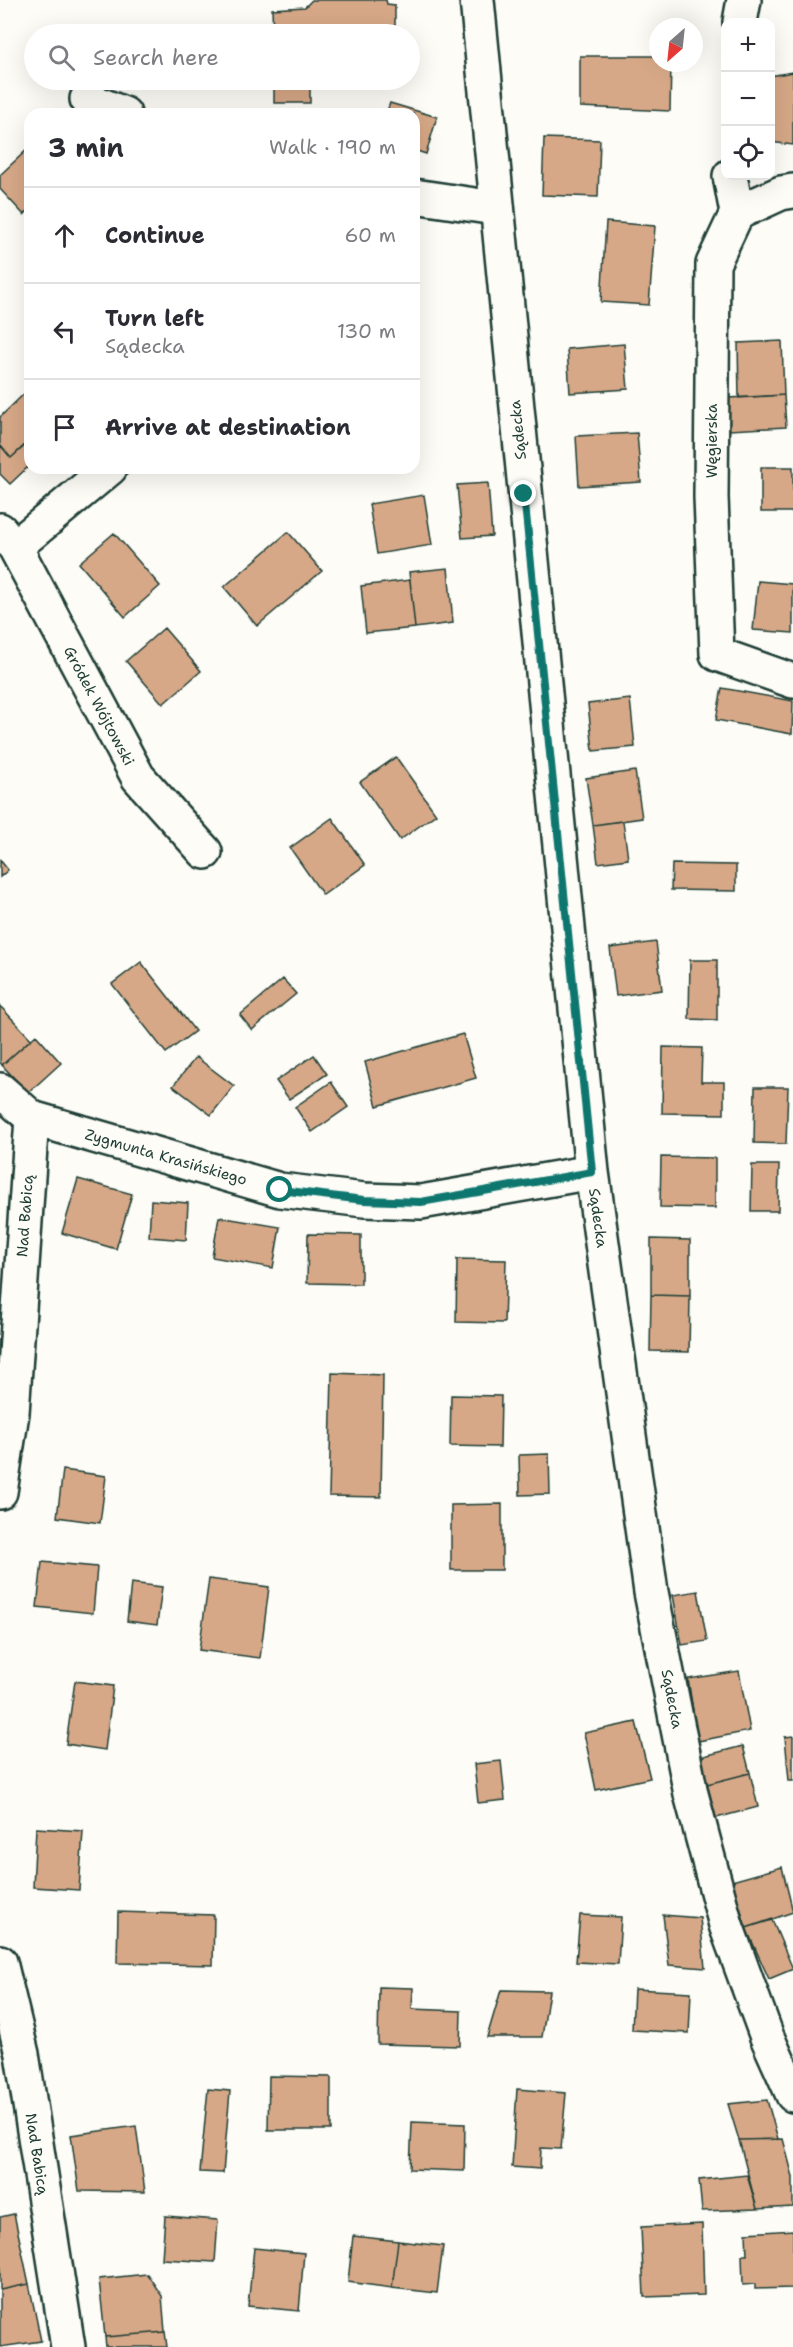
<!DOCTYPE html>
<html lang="en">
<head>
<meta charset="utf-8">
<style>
	:root { --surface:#fff; --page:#f2f2f3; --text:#2b2b33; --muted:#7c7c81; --line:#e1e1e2 }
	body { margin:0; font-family:"Shantell Sans",sans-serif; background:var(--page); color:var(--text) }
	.controls { position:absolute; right:18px; top:18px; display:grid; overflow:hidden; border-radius:12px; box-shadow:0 6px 24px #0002 }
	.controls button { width:54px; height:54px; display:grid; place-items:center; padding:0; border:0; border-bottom:2px solid var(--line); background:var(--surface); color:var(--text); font:30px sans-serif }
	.compass { position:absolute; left:649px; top:18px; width:54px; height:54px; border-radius:50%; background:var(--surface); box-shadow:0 6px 24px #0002; rotate:207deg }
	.stop { position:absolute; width:18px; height:18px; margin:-14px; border:4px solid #0f766e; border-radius:50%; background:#fff }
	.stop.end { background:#0f766e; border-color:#fff; box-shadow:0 2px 6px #0008 }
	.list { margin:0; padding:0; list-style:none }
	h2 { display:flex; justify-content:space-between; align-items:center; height:78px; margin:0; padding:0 24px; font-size:26px }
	h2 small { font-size:20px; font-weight:400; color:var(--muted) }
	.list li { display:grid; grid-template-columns:39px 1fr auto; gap:18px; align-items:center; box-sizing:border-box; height:96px; padding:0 24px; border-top:2px solid var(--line) }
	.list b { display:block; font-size:22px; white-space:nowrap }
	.list p { margin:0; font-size:20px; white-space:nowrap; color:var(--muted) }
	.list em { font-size:20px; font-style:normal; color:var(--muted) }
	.icon { flex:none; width:33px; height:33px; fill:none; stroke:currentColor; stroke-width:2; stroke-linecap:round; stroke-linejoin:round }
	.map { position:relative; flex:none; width:793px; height:2347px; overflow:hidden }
	.search { position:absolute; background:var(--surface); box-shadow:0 6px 24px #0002; left:24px; top:24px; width:396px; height:66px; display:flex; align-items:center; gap:15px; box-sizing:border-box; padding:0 21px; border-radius:33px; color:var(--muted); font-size:22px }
	.panel { position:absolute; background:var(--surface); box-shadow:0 6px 24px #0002; left:24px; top:108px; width:396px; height:366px; border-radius:18px }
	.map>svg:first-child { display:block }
</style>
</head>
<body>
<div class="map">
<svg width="793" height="2347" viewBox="0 0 793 2347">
	<rect width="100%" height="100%" fill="#fdfcf7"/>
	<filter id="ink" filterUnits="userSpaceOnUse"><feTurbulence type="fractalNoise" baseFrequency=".0167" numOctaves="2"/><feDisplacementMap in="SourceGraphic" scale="12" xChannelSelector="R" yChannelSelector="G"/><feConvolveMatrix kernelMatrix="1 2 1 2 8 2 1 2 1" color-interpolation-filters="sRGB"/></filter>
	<g filter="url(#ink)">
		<path fill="#d6a887" stroke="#1f3d34" stroke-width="1.5" d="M 312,0 L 386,0 L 387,4 L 395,5 L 395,34 L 273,34 L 272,9 L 305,7 Z
			M 580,56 L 658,56 L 658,63 L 671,63 L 670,111 L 580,107 Z
			M 793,72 L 793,145 L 770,142 L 770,76 Z
			M 274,80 L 310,80 L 310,103 L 274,103 Z
			M 390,103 L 437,117 L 426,154 L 414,150 L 414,114 L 386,114 Z
			M 544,138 L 600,140 L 598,197 L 542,195 Z
			M 30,147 L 30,209 L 24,215 L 0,189 L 0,175 Z
			M 606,222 L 655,226 L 649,305 L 601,302 Z
			M 782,341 L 784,395 L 739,398 L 738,343 Z
			M 624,344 L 628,389 L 570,393 L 567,349 Z
			M 27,391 L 30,394 L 30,440 L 11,458 L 0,445 L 0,417 Z
			M 784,395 L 786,427 L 729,430 L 728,398 Z
			M 637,433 L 641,482 L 579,486 L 576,436 Z
			M 29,442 L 30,465 L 10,484 L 0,474 L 0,445 L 11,458 Z
			M 761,467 L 793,467 L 793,512 L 761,512 Z
			M 488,483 L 492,536 L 462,538 L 457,485 Z
			M 424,495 L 432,545 L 377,554 L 369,504 Z
			M 288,532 L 322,571 L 257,626 L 224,587 Z
			M 114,533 L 160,586 L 125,617 L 79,563 Z
			M 448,568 L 453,623 L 415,628 L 409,572 Z
			M 410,580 L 415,628 L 366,633 L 361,586 Z
			M 758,581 L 793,584 L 793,633 L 753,630 Z
			M 164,628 L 201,671 L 163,704 L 126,661 Z
			M 722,688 L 793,701 L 792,734 L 716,720 Z
			M 630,699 L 635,747 L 593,751 L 588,704 Z
			M 396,757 L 436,814 L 400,840 L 360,782 Z
			M 635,771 L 642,818 L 593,825 L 586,778 Z
			M 332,818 L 365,865 L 323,895 L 290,848 Z
			M 623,821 L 628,859 L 598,863 L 593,825 Z
			M 0,860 L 8,870 L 0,877 Z
			M 672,864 L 736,865 L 736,891 L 671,890 Z
			M 656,942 L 662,990 L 616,996 L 610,948 Z
			M 690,960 L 717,960 L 717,1020 L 689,1019 Z
			M 141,962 L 195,1031 L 166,1053 L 112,984 Z
			M 283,979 L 296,994 L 252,1030 L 240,1015 Z
			M 0,1006 L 31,1039 L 2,1065 L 0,1062 Z
			M 463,1034 L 476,1078 L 377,1106 L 365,1062 Z
			M 36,1035 L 61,1063 L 28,1093 L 2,1065 Z
			M 663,1047 L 702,1048 L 701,1082 L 724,1082 L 724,1114 L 662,1113 Z
			M 314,1055 L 327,1074 L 289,1099 L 276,1081 Z
			M 196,1057 L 234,1086 L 211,1115 L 173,1086 Z
			M 331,1082 L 348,1107 L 312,1132 L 295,1107 Z
			M 755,1087 L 788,1087 L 786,1144 L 754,1143 Z
			M 661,1157 L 715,1158 L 715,1208 L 660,1207 Z
			M 752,1165 L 779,1165 L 778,1211 L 751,1211 Z
			M 78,1179 L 132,1194 L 116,1249 L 62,1233 Z
			M 151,1200 L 188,1203 L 186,1240 L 149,1237 Z
			M 219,1217 L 280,1227 L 273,1268 L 212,1257 Z
			M 308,1234 L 361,1235 L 361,1284 L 307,1283 Z
			M 651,1239 L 690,1240 L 690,1296 L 651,1295 Z
			M 457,1259 L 506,1260 L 504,1323 L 456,1322 Z
			M 651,1295 L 690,1296 L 689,1352 L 650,1351 Z
			M 332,1373 L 383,1375 L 381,1497 L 329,1496 Z
			M 451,1395 L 501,1396 L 500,1447 L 450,1446 Z
			M 549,1454 L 550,1494 L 520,1495 L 519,1455 Z
			M 63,1470 L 106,1476 L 100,1523 L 57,1517 Z
			M 502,1504 L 502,1570 L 451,1570 L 451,1505 Z
			M 42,1562 L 97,1567 L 93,1613 L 37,1607 Z
			M 209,1579 L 269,1587 L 260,1658 L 199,1650 Z
			M 131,1583 L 162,1587 L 157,1625 L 127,1621 Z
			M 698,1591 L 707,1641 L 682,1645 L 673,1595 Z
			M 739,1671 L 750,1731 L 698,1741 L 688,1679 Z
			M 75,1681 L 113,1686 L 105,1750 L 66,1744 Z
			M 636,1722 L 650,1778 L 596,1790 L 584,1733 Z
			M 793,1736 L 793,1781 L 789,1781 L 785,1737 Z
			M 743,1746 L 750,1773 L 707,1784 L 700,1757 Z
			M 501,1761 L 505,1800 L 478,1803 L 474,1764 Z
			M 750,1773 L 758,1807 L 716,1818 L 707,1784 Z
			M 36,1828 L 83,1831 L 79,1890 L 33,1887 Z
			M 782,1867 L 793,1912 L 746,1928 L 732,1881 Z
			M 118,1912 L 214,1915 L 213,1965 L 117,1963 Z
			M 580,1915 L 621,1917 L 618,1964 L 576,1962 Z
			M 663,1915 L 700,1918 L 705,1968 L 669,1965 Z
			M 772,1920 L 793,1969 L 769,1979 L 746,1928 Z
			M 379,1987 L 413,1988 L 412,2009 L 461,2011 L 460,2046 L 378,2044 Z
			M 634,1989 L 691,1992 L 689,2033 L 632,2030 Z
			M 501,1990 L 549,1991 L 542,2037 L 487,2037 Z
			M 269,2076 L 331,2077 L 331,2130 L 268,2130 Z
			M 208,2089 L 230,2091 L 223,2173 L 200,2172 Z
			M 517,2089 L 566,2093 L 561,2149 L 541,2148 L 540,2169 L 512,2167 Z
			M 767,2100 L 778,2139 L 739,2140 L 728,2104 Z
			M 412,2122 L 465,2124 L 464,2171 L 410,2169 Z
			M 136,2126 L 145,2192 L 79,2191 L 71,2135 Z
			M 783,2139 L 793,2177 L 793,2207 L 757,2209 L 739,2140 Z
			M 747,2175 L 757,2209 L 702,2211 L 699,2180 Z
			M 14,2214 L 29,2284 L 0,2290 L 0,2217 Z
			M 165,2216 L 218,2220 L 215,2262 L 162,2259 Z
			M 702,2224 L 704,2295 L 644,2297 L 641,2227 Z
			M 793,2230 L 793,2288 L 755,2289 L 755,2284 L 743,2285 L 742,2255 L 747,2255 L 746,2233 Z
			M 353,2236 L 398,2241 L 392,2288 L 348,2282 Z
			M 398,2241 L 443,2246 L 437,2293 L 392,2288 Z
			M 254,2248 L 304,2253 L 299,2311 L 248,2306 Z
			M 147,2274 L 162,2296 L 165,2332 L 105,2337 L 99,2279 Z
			M 29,2284 L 41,2341 L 0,2347 L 0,2290 Z
			M 165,2332 L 167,2347 L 106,2347 L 105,2337 Z"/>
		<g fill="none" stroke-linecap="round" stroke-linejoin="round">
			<g stroke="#1f3d34" stroke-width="38">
				<path id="minor" d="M 477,0 L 592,1172 L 651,1592 L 691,1794 L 726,1925 L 767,2037 L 793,2095
					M 740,22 L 744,0
					M 87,99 L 124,114
					M 730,176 L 737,213
					M 793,191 L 781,193 L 737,213 L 713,264 L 711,497 L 717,654 L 793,681
					M 414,196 L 495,208
					M 0,530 L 15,547 L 138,777 L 205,852
					M 15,547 L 110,468
					M 0,1090 L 32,1118 L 280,1190 L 364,1200 L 421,1202 L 592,1172
					M 0,1492 L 12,1413 L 32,1118
					M 0,1962 L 22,2054 L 68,2347"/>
			</g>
			<use href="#minor" stroke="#fdfcf7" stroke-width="33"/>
		</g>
	</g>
	<g fill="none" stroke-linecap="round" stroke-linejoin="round" filter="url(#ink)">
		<path stroke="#0f766e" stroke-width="8" d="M 280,1190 L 364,1200 L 421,1202 L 592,1172 L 524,494"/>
	</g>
	<g text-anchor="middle" stroke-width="4.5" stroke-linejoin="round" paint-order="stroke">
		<g font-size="15" fill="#1f3d34" stroke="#fdfcf7">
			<text transform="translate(518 430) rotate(-96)" y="5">Sądecka</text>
			<text transform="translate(712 441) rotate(-90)" y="5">Węgierska</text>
			<text transform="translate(99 706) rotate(62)" y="5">Gródek Wójtowski</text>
			<text transform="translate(166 1157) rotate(16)" y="5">Zygmunta Krasińskiego</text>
			<text transform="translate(25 1216) rotate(-86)" y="5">Nad Babicą</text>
			<text transform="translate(598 1218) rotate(82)" y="5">Sądecka</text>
			<text transform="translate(672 1699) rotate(79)" y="5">Sądecka</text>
			<text transform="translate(37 2154) rotate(81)" y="5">Nad Babicą</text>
		</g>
	</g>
</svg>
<div class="controls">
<button>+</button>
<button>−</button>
<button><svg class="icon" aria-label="locate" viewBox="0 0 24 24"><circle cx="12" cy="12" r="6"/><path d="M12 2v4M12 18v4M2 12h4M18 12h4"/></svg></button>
</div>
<svg class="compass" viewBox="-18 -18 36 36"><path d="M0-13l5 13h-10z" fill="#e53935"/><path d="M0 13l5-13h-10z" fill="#7c7c81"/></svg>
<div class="stop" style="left:280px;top:1190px"></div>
<div class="stop end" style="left:524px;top:494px"></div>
<div class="search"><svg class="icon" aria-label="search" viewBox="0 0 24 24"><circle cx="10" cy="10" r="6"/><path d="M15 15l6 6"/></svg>Search here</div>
<section class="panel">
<h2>3 min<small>Walk · 190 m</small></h2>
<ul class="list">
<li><svg class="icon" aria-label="ahead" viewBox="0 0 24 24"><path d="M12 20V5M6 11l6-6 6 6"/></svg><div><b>Continue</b></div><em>60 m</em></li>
<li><svg class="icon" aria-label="left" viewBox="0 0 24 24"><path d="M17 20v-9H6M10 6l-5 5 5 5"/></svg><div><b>Turn left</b><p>Sądecka</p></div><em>130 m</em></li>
<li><svg class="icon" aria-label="arrive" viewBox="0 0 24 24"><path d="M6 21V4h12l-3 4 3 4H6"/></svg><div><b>Arrive at destination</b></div></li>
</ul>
</section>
</div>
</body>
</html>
